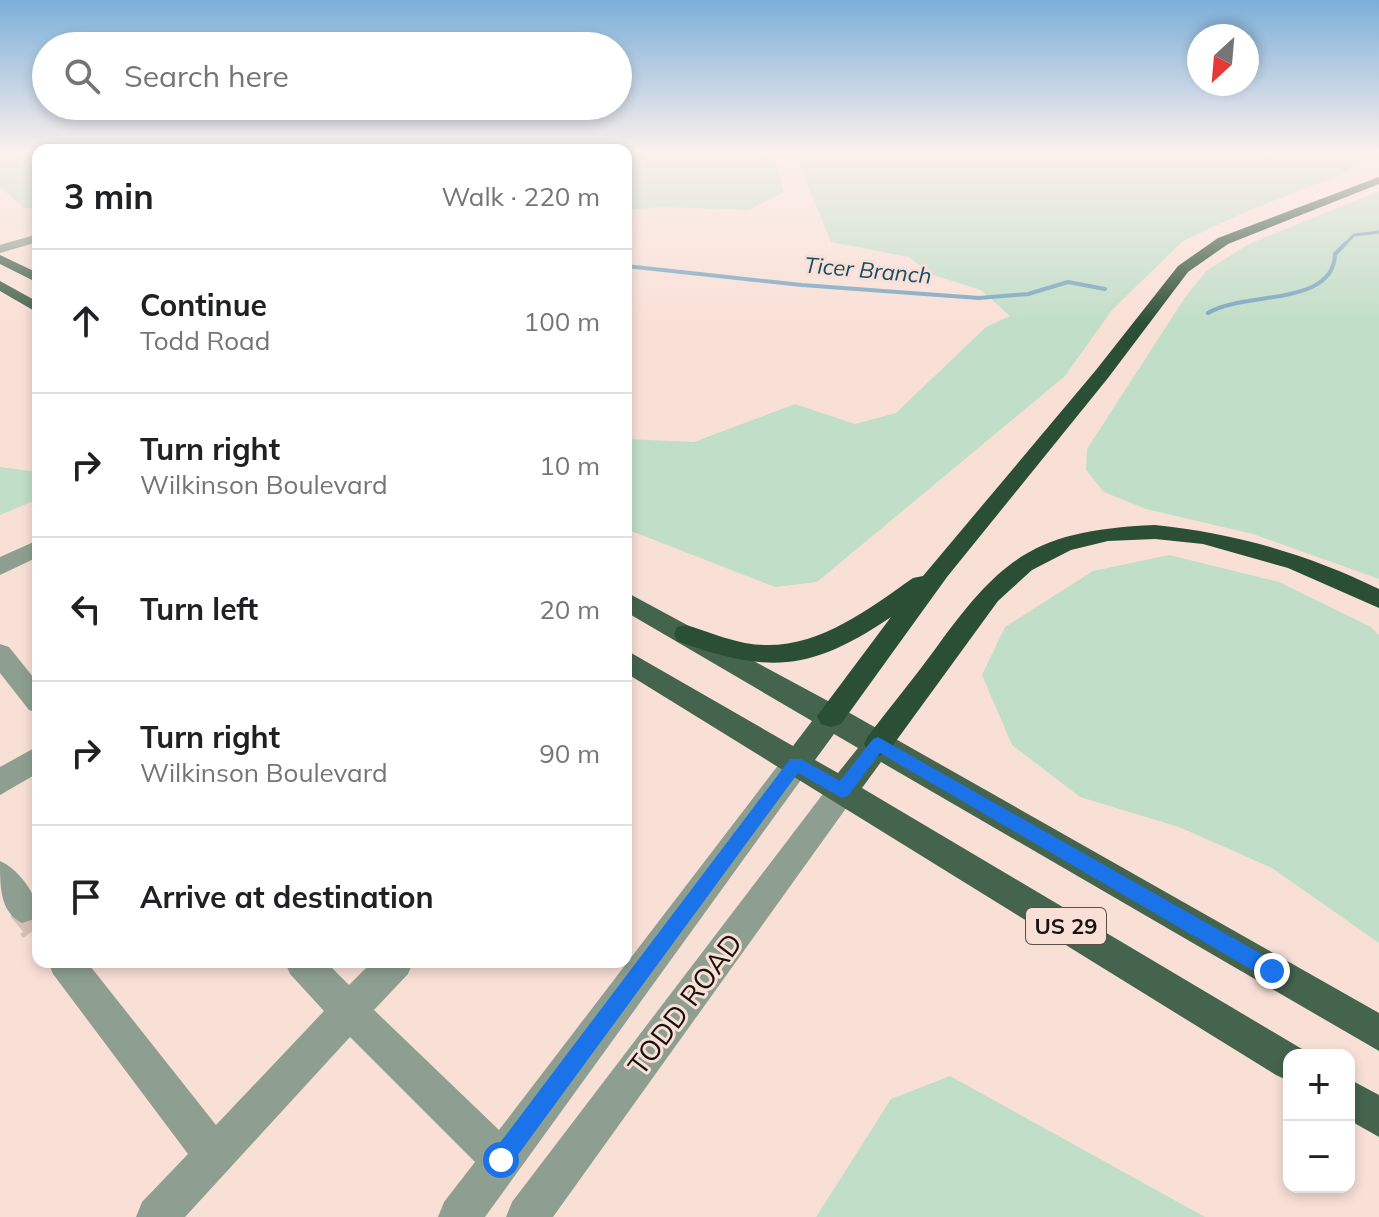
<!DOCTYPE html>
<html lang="en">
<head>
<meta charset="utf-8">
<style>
	:root { --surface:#fff; --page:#f2f2f2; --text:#202124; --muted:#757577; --line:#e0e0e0 }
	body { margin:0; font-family:Mulish,sans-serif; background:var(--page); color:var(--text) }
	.controls { position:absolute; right:24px; bottom:24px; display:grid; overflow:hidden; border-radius:16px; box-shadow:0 4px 12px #0003 }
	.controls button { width:72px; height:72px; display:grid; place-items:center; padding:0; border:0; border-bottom:2px solid var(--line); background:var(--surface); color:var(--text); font:40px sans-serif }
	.compass { position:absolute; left:1187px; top:24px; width:72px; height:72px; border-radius:50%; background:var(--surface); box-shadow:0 4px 12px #0003; rotate:206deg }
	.stop { position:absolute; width:24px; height:24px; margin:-18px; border:6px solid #1a73e8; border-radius:50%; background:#fff }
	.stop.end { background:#1a73e8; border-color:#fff; box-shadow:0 2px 8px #0008 }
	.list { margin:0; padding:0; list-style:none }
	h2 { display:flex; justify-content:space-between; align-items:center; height:104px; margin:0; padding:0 32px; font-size:34px }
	h2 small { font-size:26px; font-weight:400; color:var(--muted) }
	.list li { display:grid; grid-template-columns:52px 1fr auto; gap:24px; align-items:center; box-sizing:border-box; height:144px; padding:0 32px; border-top:2px solid var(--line) }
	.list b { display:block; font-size:30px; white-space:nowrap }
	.list p { margin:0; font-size:26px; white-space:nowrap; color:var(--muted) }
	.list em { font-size:26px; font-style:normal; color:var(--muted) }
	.icon { flex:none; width:44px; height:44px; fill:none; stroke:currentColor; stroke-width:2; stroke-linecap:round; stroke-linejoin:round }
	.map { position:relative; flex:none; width:1379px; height:1217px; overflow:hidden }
	.search { position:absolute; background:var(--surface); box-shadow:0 4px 12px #0003; left:32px; top:32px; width:600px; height:88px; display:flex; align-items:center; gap:20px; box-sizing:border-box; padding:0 28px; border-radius:44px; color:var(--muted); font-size:30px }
	.panel { position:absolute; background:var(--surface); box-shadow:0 4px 12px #0003; left:32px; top:144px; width:600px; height:824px; border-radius:16px }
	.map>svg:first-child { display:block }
</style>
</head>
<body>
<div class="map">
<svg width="1379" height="1217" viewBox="0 0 1379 1217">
	<rect width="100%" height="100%" fill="#f9e0d7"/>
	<path fill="#c1dec8" d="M 0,152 L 38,152 L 38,209 L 24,208 L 0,187 Z
		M 626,152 L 774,152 L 784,192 L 749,210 L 662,207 L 626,210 Z
		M 794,152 L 1376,152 L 1342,174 L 1245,212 L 1183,241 L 1112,310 L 1065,376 L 817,582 L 775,587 L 626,529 L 626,439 L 694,442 L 795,404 L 855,424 L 896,413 L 986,327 L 1010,316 L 981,290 L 930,274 L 909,257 L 831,242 Z
		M 1379,191 L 1379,579 L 1253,534 L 1146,509 L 1104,492 L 1086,470 L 1087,449 L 1184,299 L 1206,271 L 1249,244 Z
		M 0,467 L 38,472 L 38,499 L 0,515 Z
		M 1169,555 L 1279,582 L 1371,627 L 1379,635 L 1379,943 L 1272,868 L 1179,827 L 1080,797 L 1012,745 L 982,675 L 1005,627 L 1093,571 Z
		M 950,1076 L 1205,1217 L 816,1217 L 891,1099 Z"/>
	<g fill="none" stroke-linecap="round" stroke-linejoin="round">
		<path stroke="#7ba7c2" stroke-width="3" d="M 1344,245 L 1354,235 L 1379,232"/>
		<path stroke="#7ba7c2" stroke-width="4" d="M 626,266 L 802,285 L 979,298 L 1028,294 L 1068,282 L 1105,289
			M 1208,313 C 1244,291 1334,307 1335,254 L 1346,243"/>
		<path stroke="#d7c1b9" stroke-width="30" stroke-dasharray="30 15" stroke-linecap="butt" d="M 22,907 L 37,925"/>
		<path stroke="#d7c1b9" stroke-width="37" stroke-dasharray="37 19" stroke-linecap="butt" d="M 35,923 L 38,927"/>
		<path fill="#8e9f91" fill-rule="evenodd" d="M 38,234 L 38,242 L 0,253 L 0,245 Z
			M 38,540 L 38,557 L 0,575 L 0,557 Z
			M 0,644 L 9,647 L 38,683 L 38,713 L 29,710 L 0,673 Z
			M 38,746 L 38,773 L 0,795 L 0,767 Z
			M 796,752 L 806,755 L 810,764 L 806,773 L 485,1217 L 438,1217 L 444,1202 L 475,1162 L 350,1037 L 185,1217 L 136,1217 L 142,1202 L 188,1154 L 53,974 L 48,962 L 87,962 L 216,1125 L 324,1011 L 290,974 L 285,962 L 326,962 L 349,985 L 372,962 L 413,962 L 408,974 L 374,1010 L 499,1130 L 786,755 Z
			M 842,778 L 852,782 L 857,791 L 852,800 L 553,1217 L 506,1217 L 512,1202 L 832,782 Z
			M 0,861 C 18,869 33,890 38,908 L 34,919 L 22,923 C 0,912 0,887 0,861 Z"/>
		<path fill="#45644d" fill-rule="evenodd" d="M 0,255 L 38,273 L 38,283 L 0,264 Z
			M 0,281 L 38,302 L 38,313 L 0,291 Z
			M 626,592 L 841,708 L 1379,1013 L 1379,1051 L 881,762 L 862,788 L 1302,1049 L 1305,1055 L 1289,1055 L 1289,1081 L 1276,1075 L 626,673 L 626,650 L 793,746 L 812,721 L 626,612 ZM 834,734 L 858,748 L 838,773 L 815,760 Z
			M 1349,1079 L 1379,1095 L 1379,1137 L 1349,1120 Z"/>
		<path fill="#2b4f35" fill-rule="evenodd" d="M 1379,177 L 1379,184 L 1228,244 L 1188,272 L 1108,378 L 947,577 L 841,724 L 831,727 L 821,724 L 817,716 L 891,617 C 810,672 768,674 677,641 L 674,634 L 677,627 L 686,625 C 706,631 725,639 745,643 C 810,655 863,613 913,578 L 923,576 L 1096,370 L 1178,266 L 1218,238 Z
			M 1155,525 C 1234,533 1307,554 1379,589 L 1379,608 L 1288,568 L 1203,544 L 1155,539 L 1108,541 L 1071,550 L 1032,570 L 998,601 L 888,752 L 878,756 L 868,752 L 864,744 L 868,736 C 891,706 914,678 936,648 C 1003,555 1038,530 1155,525 Z"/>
	</g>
	<linearGradient id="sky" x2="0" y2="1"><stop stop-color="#7cafd9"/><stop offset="0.47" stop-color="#fcf1ed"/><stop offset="1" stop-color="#fcf1ed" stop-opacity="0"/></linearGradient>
	<rect width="1379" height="323" fill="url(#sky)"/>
	<path fill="#1a73e8" d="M 878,737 L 1279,964 L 1282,971 L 1279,978 L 1272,980 L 1266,978 L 880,753 L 848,796 L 842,798 L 798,773 L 509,1167 L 501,1171 L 493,1167 L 490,1160 L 493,1152 L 790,759 L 801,759 L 840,781 L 873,739 Z"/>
	<g text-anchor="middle" stroke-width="6" stroke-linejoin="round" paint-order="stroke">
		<g font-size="22" font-style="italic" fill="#144b67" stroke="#f9e0d7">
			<text transform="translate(868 270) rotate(5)" y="8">Ticer Branch</text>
		</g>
		<rect fill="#f9e0d7" stroke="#5c4f4a" stroke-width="2" x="1026" y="908" width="80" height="36" rx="6"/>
		<g font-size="22" font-weight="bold" fill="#19110d">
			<text x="1066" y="934">US 29</text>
		</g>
		<g font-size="28" fill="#19110d" stroke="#f9e0d7">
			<text transform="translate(685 1004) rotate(-53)" y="10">TODD ROAD</text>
		</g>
	</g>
</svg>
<div class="controls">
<button>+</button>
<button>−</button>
</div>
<svg class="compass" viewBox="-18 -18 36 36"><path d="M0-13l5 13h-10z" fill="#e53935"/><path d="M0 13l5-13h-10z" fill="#757577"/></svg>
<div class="stop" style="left:501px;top:1160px"></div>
<div class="stop end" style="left:1272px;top:971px"></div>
<div class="search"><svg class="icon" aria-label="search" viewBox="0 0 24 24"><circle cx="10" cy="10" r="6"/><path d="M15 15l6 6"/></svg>Search here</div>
<section class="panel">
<h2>3 min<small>Walk · 220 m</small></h2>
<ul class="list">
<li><svg class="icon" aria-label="ahead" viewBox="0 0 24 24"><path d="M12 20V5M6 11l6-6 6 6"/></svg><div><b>Continue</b><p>Todd Road</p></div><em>100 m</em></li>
<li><svg class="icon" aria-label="right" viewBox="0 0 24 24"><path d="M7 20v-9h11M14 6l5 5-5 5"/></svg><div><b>Turn right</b><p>Wilkinson Boulevard</p></div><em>10 m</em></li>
<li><svg class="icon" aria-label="left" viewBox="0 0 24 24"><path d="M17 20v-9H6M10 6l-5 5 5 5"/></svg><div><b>Turn left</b></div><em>20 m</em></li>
<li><svg class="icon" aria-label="right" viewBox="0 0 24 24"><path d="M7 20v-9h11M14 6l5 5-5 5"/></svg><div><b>Turn right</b><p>Wilkinson Boulevard</p></div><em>90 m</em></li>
<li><svg class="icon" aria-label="arrive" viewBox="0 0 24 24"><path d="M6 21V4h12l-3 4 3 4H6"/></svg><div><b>Arrive at destination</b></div></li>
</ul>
</section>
</div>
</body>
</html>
